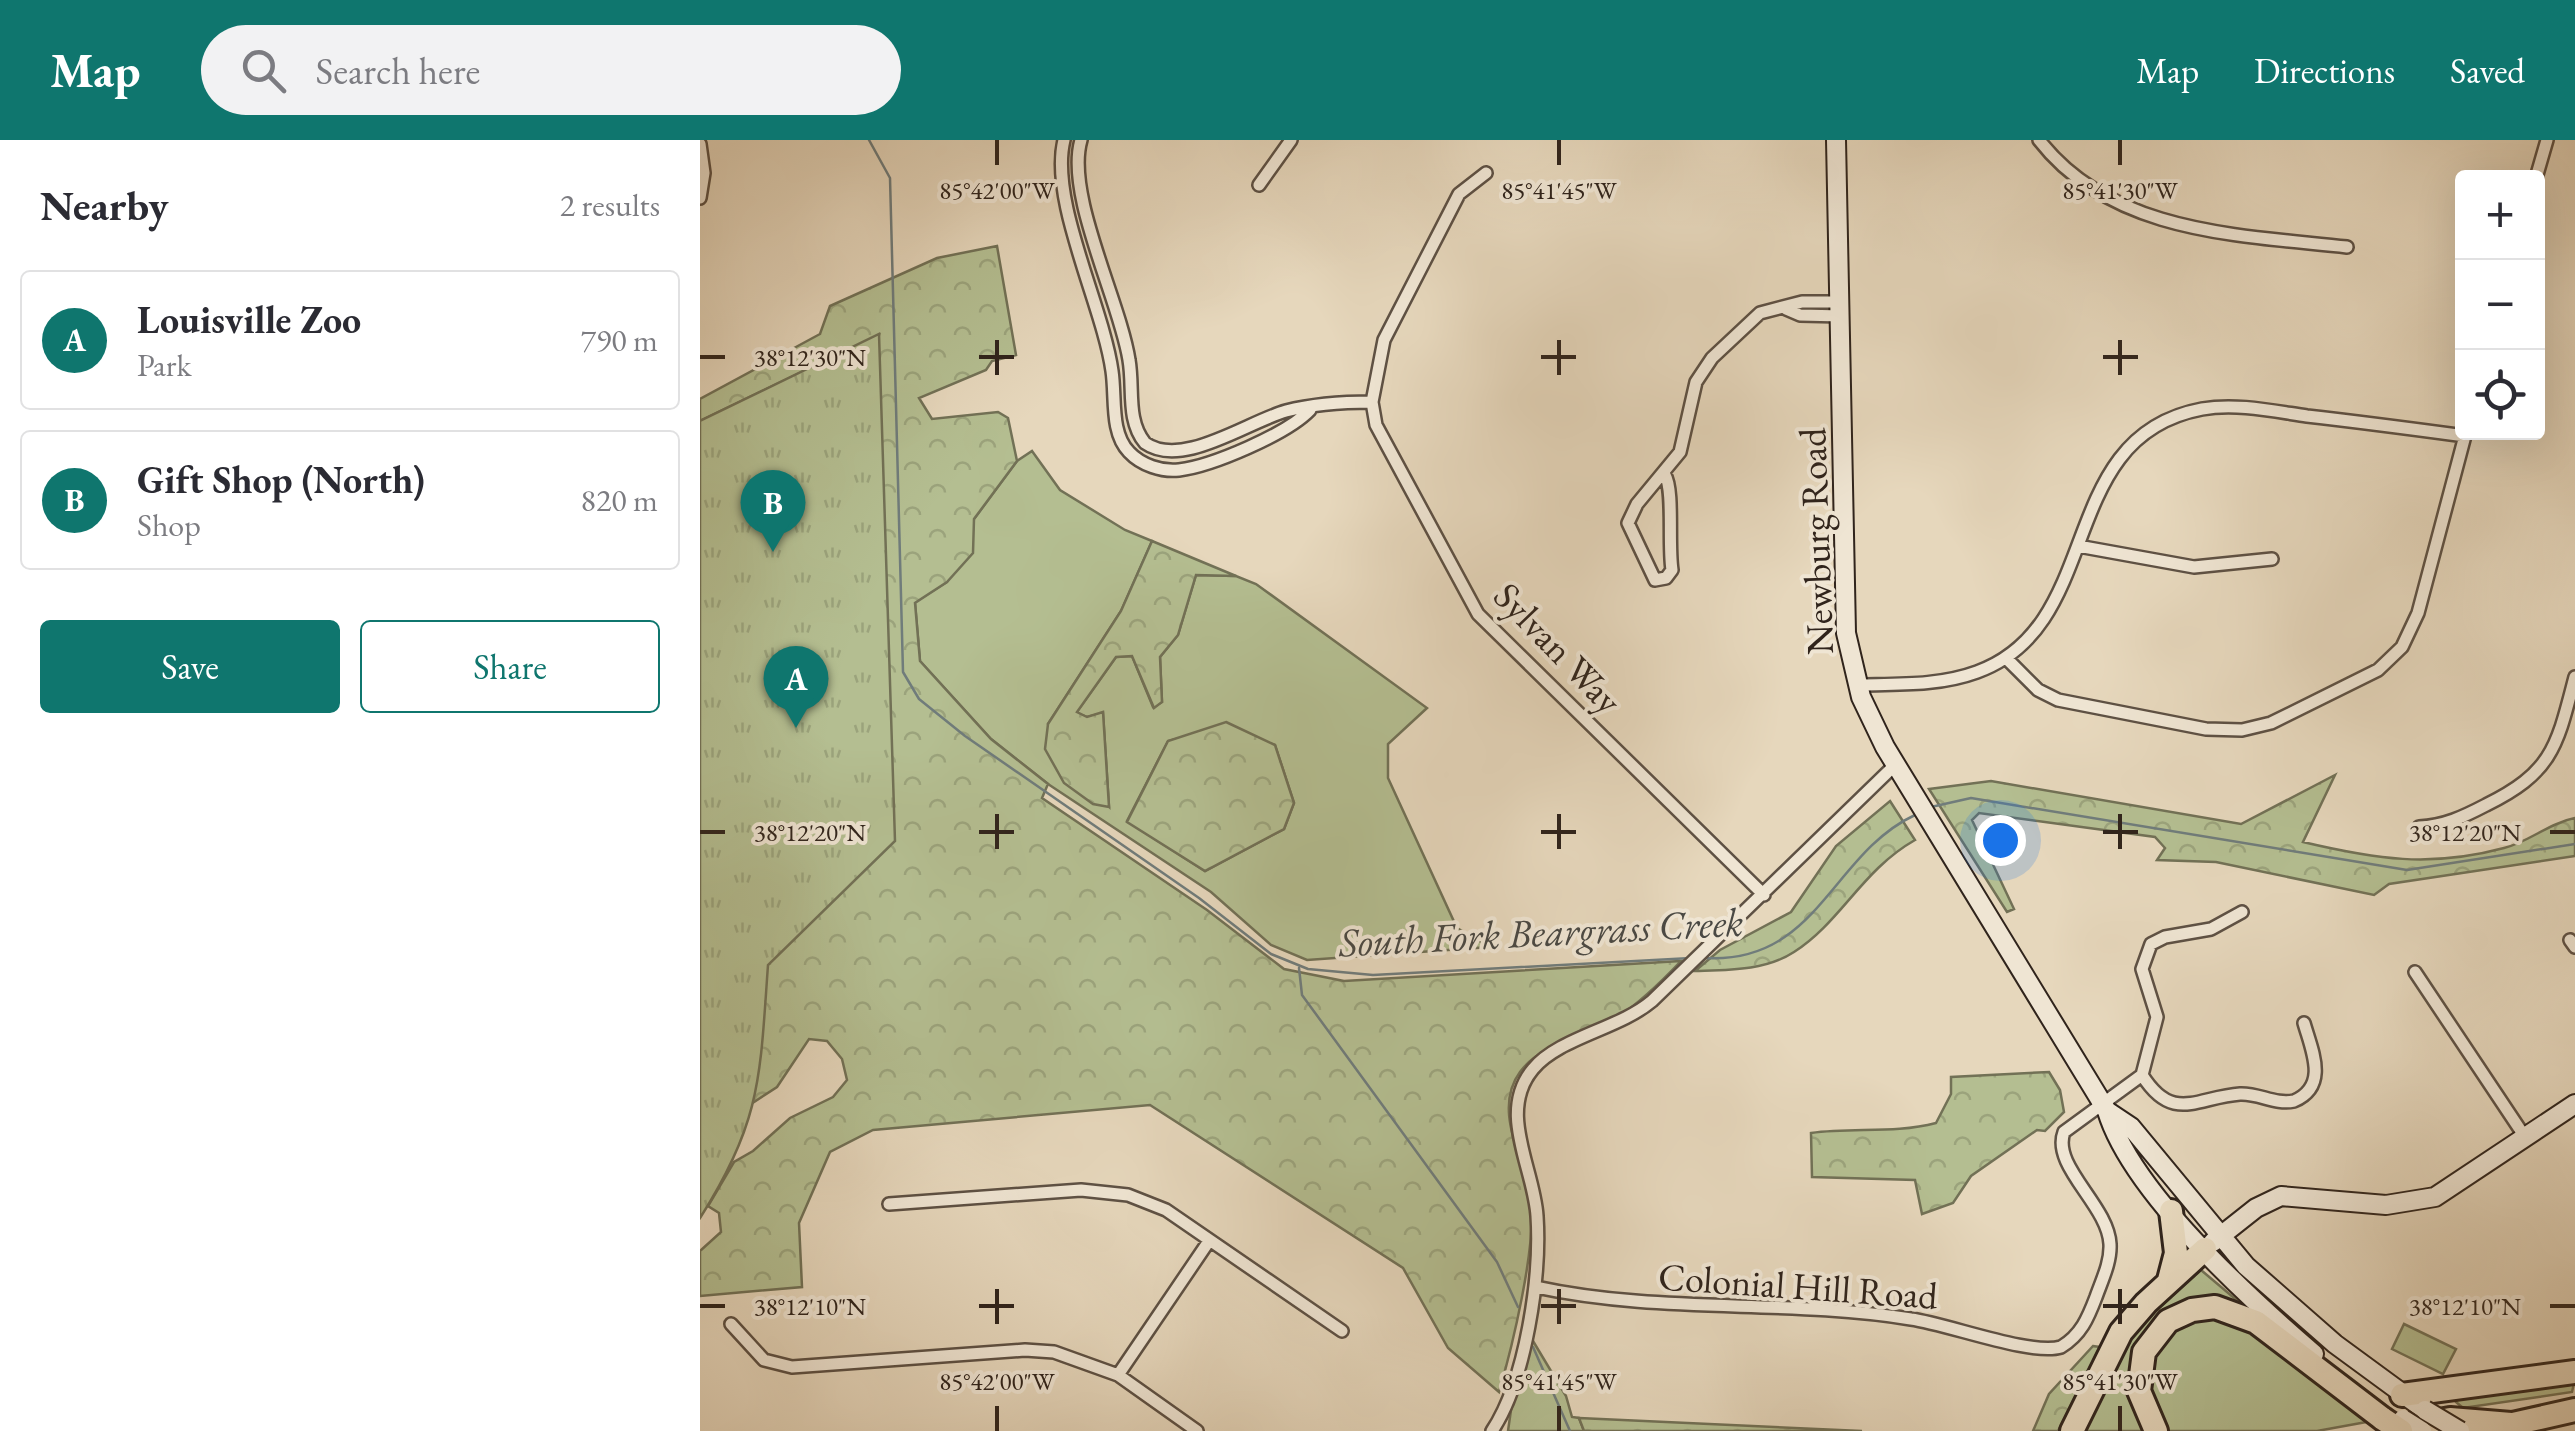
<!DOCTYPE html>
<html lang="en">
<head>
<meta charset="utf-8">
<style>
	:root { --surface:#fff; --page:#f2f2f3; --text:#2b2b33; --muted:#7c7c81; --line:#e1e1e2; --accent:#0f766e }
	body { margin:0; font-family:"EB Garamond",serif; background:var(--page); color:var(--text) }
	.controls { position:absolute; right:30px; top:30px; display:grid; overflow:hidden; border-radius:10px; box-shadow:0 10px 40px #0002 }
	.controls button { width:90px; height:90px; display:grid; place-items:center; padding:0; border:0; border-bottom:2px solid var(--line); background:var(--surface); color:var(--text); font:50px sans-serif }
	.you { position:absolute; left:1300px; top:700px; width:35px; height:35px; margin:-25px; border:8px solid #fff; border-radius:50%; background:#1a73e8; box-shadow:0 0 0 15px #1a73e833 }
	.badge { display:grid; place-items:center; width:65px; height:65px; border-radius:50%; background:var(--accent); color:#fff; font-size:32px; font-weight:700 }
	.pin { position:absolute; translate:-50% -82px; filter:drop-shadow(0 2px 5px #0008) }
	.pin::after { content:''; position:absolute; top:52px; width:35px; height:30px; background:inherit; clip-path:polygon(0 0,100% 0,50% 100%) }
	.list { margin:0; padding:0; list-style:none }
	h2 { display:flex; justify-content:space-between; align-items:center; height:130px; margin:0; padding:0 40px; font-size:42px }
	h2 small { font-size:32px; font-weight:400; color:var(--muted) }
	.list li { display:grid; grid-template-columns:65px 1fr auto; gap:30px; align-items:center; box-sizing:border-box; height:140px; margin:0 20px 20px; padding:0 20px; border:2px solid var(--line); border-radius:10px }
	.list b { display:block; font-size:38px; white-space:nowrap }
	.list p { margin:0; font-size:32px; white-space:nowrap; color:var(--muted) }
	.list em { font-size:32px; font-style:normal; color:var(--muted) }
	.actions { display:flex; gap:20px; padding:30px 40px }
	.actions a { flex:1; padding:22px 0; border:2px solid var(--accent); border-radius:10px; text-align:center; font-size:35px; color:var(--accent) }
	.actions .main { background:var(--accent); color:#fff }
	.icon { flex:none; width:55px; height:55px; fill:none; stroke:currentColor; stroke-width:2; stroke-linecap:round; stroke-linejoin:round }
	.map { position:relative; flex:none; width:1875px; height:1291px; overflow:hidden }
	header { display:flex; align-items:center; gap:60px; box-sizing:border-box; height:140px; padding:0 50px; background:var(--accent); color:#fff }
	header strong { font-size:48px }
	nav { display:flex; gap:55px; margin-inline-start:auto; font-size:35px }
	.search { width:700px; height:90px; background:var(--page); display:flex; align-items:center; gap:25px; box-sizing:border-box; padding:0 35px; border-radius:55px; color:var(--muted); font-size:38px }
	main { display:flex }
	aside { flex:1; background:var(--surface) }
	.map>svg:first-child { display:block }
</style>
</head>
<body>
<header>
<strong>Map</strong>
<div class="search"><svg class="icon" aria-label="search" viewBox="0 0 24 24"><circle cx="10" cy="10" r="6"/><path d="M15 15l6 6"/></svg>Search here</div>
<nav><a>Map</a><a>Directions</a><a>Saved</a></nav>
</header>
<main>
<aside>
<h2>Nearby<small>2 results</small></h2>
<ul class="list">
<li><span class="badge">A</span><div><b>Louisville Zoo</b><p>Park</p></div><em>790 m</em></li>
<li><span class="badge">B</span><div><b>Gift Shop (North)</b><p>Shop</p></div><em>820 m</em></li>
</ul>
<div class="actions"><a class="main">Save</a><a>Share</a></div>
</aside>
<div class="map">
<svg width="1875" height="1291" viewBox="0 0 1875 1291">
	<defs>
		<pattern id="forest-crowns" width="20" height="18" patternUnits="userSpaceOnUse" patternTransform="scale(2.5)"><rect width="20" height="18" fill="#b4be91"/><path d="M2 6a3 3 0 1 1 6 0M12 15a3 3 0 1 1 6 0" fill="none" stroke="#9ba37c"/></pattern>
		<pattern id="park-tufts" width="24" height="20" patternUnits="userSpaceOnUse" patternTransform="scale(2.5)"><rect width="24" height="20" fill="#b4be91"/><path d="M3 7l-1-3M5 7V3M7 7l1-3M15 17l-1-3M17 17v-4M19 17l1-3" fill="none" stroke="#9ba37c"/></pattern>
	</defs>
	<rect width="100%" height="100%" fill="#e6d7bc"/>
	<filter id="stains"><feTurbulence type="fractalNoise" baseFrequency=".002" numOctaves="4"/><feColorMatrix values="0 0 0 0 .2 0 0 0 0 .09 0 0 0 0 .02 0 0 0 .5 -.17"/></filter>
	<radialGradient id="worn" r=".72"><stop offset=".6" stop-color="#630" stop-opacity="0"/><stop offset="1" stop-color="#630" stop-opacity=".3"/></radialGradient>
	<path fill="#b4be91" stroke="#727156" stroke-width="2.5" fill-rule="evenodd" d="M 332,311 L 360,350 L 425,390 L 452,401 L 421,471 L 348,584 L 409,666 L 403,573 L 387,577 L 376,573 L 416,517 L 432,516 L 453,567 L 462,562 L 460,517 L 478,495 L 496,435 L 536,436 L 556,444 L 727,568 L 688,604 L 688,638 L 757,788 L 790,807 L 607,820 L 571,805 L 511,752 L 348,644 L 291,599 L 220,521 L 215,462 L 247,442 L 274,379 L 317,321 ZM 515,589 L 575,605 L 594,663 L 584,689 L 505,731 L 427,681 L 468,601 Z
		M 1501,1130 L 1546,1168 L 1532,1164 L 1448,1194 L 1449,1291 L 1380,1291 L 1431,1193 Z
		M 1494,1177 L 1535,1178 L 1672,1281 L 1617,1291 L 1466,1291 L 1447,1261 L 1457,1202 Z
		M 1704,1184 L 1756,1209 L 1743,1234 L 1692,1209 Z
		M 833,1201 L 866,1256 L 872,1277 L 879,1278 L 884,1291 L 808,1291 L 812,1263 Z
		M 1875,1239 L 1872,1252 L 1763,1268 L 1756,1262 L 1757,1258 Z"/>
	<path fill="url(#forest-crowns)" stroke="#727156" stroke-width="2.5" d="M 297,106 L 316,215 L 292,221 L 286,230 L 219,258 L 232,279 L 298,272 L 308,278 L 317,321 L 274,379 L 273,413 L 247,442 L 215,463 L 220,521 L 291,599 L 348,644 L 342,658 L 507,770 L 584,829 L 644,841 L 981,821 C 962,841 942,861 919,876 C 888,896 842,902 820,932 C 791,971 827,1024 831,1065 C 836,1108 812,1208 799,1252 L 748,1208 L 703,1128 L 450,965 L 173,990 L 130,1012 L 99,1083 L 102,1147 L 0,1156 L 0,1111 L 21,1092 L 19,1073 L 8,1066 L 34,1022 L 53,1011 L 90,978 L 133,957 L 147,940 L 142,919 L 127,901 L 109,899 L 77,947 L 48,966 L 0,877 L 179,195 L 0,281 L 0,259 L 120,194 L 130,166 L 237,118 Z
		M 452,401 L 536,436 L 496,435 L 478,495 L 460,517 L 462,562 L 454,568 L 432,516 L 416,517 L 377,572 L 387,577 L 403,572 L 409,667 L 393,664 L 364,643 L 345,609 L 348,584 L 421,471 Z
		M 526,582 L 575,605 L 594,663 L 584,689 L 505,731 L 427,682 L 468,601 Z
		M 1635,635 L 1603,702 C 1675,719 1730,728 1804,708 C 1829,702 1849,683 1875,678 L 1875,716 L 1689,744 L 1674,755 L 1516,722 L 1457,720 L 1465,708 L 1455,697 L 1279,673 L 1272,680 L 1314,769 L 1307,772 L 1229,649 L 1291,641 L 1541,684 Z
		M 1190,661 L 1215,700 C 1162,730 1141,782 1094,812 C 1065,831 1028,830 995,831 L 1020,810 L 1091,772 L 1136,706 Z
		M 1349,932 L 1360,950 L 1364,972 L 1345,991 L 1337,990 L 1271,1036 L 1253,1063 L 1222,1074 L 1215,1040 L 1112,1037 L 1111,993 C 1154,987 1194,994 1236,983 L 1251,954 L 1251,937 Z
		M 1393,1206 L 1400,1207 L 1358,1291 L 1333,1291 L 1349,1254 Z
		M 879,1278 L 1162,1291 L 884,1291 Z"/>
	<path fill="url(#park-tufts)" stroke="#727156" stroke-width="2.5" d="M 179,194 L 195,701 L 68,825 C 60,935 62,981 0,1078 L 0,281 Z"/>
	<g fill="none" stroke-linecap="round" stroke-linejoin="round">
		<path stroke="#707c7b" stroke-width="2.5" d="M 169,0 L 190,38 L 203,532 L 219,559 L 265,596 L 499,758 L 571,814 L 608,829 L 673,835 L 991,818
			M 1231,667 L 1271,658 L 1707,730 L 1875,704
			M 1004,818 C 1118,825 1131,714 1215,675
			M 599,828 L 602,855 L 797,1122 L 818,1167
			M 833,1207 L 870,1291"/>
		<g stroke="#5e5144" stroke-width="16">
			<path id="street" d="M 364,0 C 349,61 403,166 412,231 C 416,257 410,293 429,312 C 441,325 462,332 479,330 C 512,326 587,294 610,270
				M 381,0 C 365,55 420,161 429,220 C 434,248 426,280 445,303 C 482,329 547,282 586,271 C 613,264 644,262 672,262
				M 1339,0 C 1412,94 1539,95 1647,107
				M 0,4 L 4,33 L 0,58
				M 786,33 L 759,54 L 684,200 L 672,262 L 676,285 L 778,474 L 1064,755
				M 1836,38 L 1847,0
				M 559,45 L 591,0
				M 1086,169 L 1100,175 L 1142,176
				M 965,335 C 974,350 968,405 972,430 L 966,438 L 955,440 L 928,383 L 937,364 L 980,312 L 996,242 L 1012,218 L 1060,173 L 1102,162 L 1142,162
				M 1378,406 L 1494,427 L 1572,419
				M 1306,518 L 1338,550 L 1358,560 L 1506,589 L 1542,590 L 1571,583 L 1678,530 L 1702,507 L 1718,473 L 1766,292
				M 1157,545 C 1198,544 1239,546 1277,532 C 1407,485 1353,297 1502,269 C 1536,263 1573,271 1607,276 C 1660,282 1713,289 1765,296
				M 1719,687 C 1744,686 1763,677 1786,665 C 1853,632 1857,606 1875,537
				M 1870,800 L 1875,807
				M 1715,832 L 1825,997
				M 1442,935 C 1473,984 1497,957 1540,954 C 1559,953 1575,965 1594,961 C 1629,946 1612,911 1604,883
				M 189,1064 L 381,1050 L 428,1055 L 466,1070 L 642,1191
				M 836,1147 C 960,1174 1087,1159 1211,1179 C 1248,1184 1331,1216 1361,1207 C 1381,1195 1388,1178 1396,1157 C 1402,1140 1411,1122 1410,1104 C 1408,1065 1351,1026 1364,992 L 1442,935 L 1457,877 L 1442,829 L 1451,804 L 1465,797 L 1511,789 L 1542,772
				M 31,1184 L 64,1220 L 92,1227 L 325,1210 L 354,1212 L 418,1235 L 497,1291
				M 418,1235 L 509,1101
				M 792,1291 C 826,1240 841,1136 837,1076 C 834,1028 797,972 833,929 C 858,898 919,889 952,861 L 1195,625"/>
		</g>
		<g stroke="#30241c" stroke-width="22">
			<path id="secondary" d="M 1136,0 L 1146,493 L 1161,557 L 1185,607 L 1407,971 C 1431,1051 1550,1159 1614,1214
				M 1407,971 L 1431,987 L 1546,1126 L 1635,1204 L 1725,1270
				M 1513,1102 L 1556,1068 L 1581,1056 L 1686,1065 L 1735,1057 L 1875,964"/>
		</g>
		<g stroke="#30241c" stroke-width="28">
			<path id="highway" d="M 1469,1140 L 1476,1113 L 1471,1071
				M 1702,1255 L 1875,1232
				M 1795,1288 L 1875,1270
				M 1695,1289 L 1750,1279 L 1811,1284
				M 1372,1291 L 1421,1192 L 1446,1163 L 1505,1109
				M 1456,1291 L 1439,1251 L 1444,1212 L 1468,1181 L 1492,1170 L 1515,1167 L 1556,1182 L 1683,1279"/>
		</g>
		<use href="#street" stroke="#efe5d3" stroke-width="11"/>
		<use href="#secondary" stroke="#efe5d3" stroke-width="18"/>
		<use href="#highway" stroke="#e6d7bc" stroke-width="22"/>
		<g stroke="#30241c" stroke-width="22" stroke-linecap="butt">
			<path id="secondary-bridge" d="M 1725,1270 L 1760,1291
				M 1703,1279 L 1722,1291"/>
		</g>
		<g stroke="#30241c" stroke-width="28" stroke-linecap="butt">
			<path id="highway-bridge" d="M 1683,1279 L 1701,1291"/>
		</g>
		<use href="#secondary-bridge" stroke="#efe5d3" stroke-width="18"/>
		<use href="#highway-bridge" stroke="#e6d7bc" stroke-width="22"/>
	</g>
	<path fill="none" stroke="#30241c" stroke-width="4" d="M 297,0 L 297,25M 859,0 L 859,25M 1420,0 L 1420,25M 297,200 L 297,235M 859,200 L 859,235M 1420,200 L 1420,235M 0,217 L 25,217M 279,217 L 314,217M 841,217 L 876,217M 1403,217 L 1438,217M 297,674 L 297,709M 859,674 L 859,709M 1420,674 L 1420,709M 0,692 L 25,692M 279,692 L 314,692M 841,692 L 876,692M 1403,692 L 1438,692M 1850,692 L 1875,692M 297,1149 L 297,1184M 859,1149 L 859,1184M 1420,1149 L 1420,1184M 0,1166 L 25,1166M 279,1166 L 314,1166M 841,1166 L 876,1166M 1403,1166 L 1438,1166M 1850,1166 L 1875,1166M 297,1266 L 297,1291M 859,1266 L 859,1291M 1420,1266 L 1420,1291"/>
	<g text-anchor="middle" stroke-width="8" stroke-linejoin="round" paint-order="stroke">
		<g font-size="38" fill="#30241c" stroke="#efe5d3">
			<text transform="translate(1116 401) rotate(-92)" y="13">Newburg Road</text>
			<text transform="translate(858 508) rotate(46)" y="13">Sylvan Way</text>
			<text transform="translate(1098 1146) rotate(4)" y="13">Colonial Hill Road</text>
		</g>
		<g font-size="40" font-style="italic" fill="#4a4944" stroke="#efe5d3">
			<text transform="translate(841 792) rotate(-3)" y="14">South Fork Beargrass Creek</text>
		</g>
	</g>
	<g font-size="25" text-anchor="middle" fill="#30241c" stroke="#efe5d3" stroke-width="8" stroke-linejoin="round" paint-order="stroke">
		<text x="297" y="59">85°42'00"W</text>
		<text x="859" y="59">85°41'45"W</text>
		<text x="1420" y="59">85°41'30"W</text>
		<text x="110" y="226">38°12'30"N</text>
		<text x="110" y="701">38°12'20"N</text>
		<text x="1765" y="701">38°12'20"N</text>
		<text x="110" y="1175">38°12'10"N</text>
		<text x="1765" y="1175">38°12'10"N</text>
		<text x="297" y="1250">85°42'00"W</text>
		<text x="859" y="1250">85°41'45"W</text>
		<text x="1420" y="1250">85°41'30"W</text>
	</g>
	<rect width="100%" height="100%" filter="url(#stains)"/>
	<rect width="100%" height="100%" fill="url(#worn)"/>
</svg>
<div class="controls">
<button>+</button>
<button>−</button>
<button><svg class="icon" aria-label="locate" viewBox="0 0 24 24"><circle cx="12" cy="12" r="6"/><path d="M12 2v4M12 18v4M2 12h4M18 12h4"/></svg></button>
</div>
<div class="you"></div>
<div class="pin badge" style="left:96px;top:588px">A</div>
<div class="pin badge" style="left:73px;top:412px">B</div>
</div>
</main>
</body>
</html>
